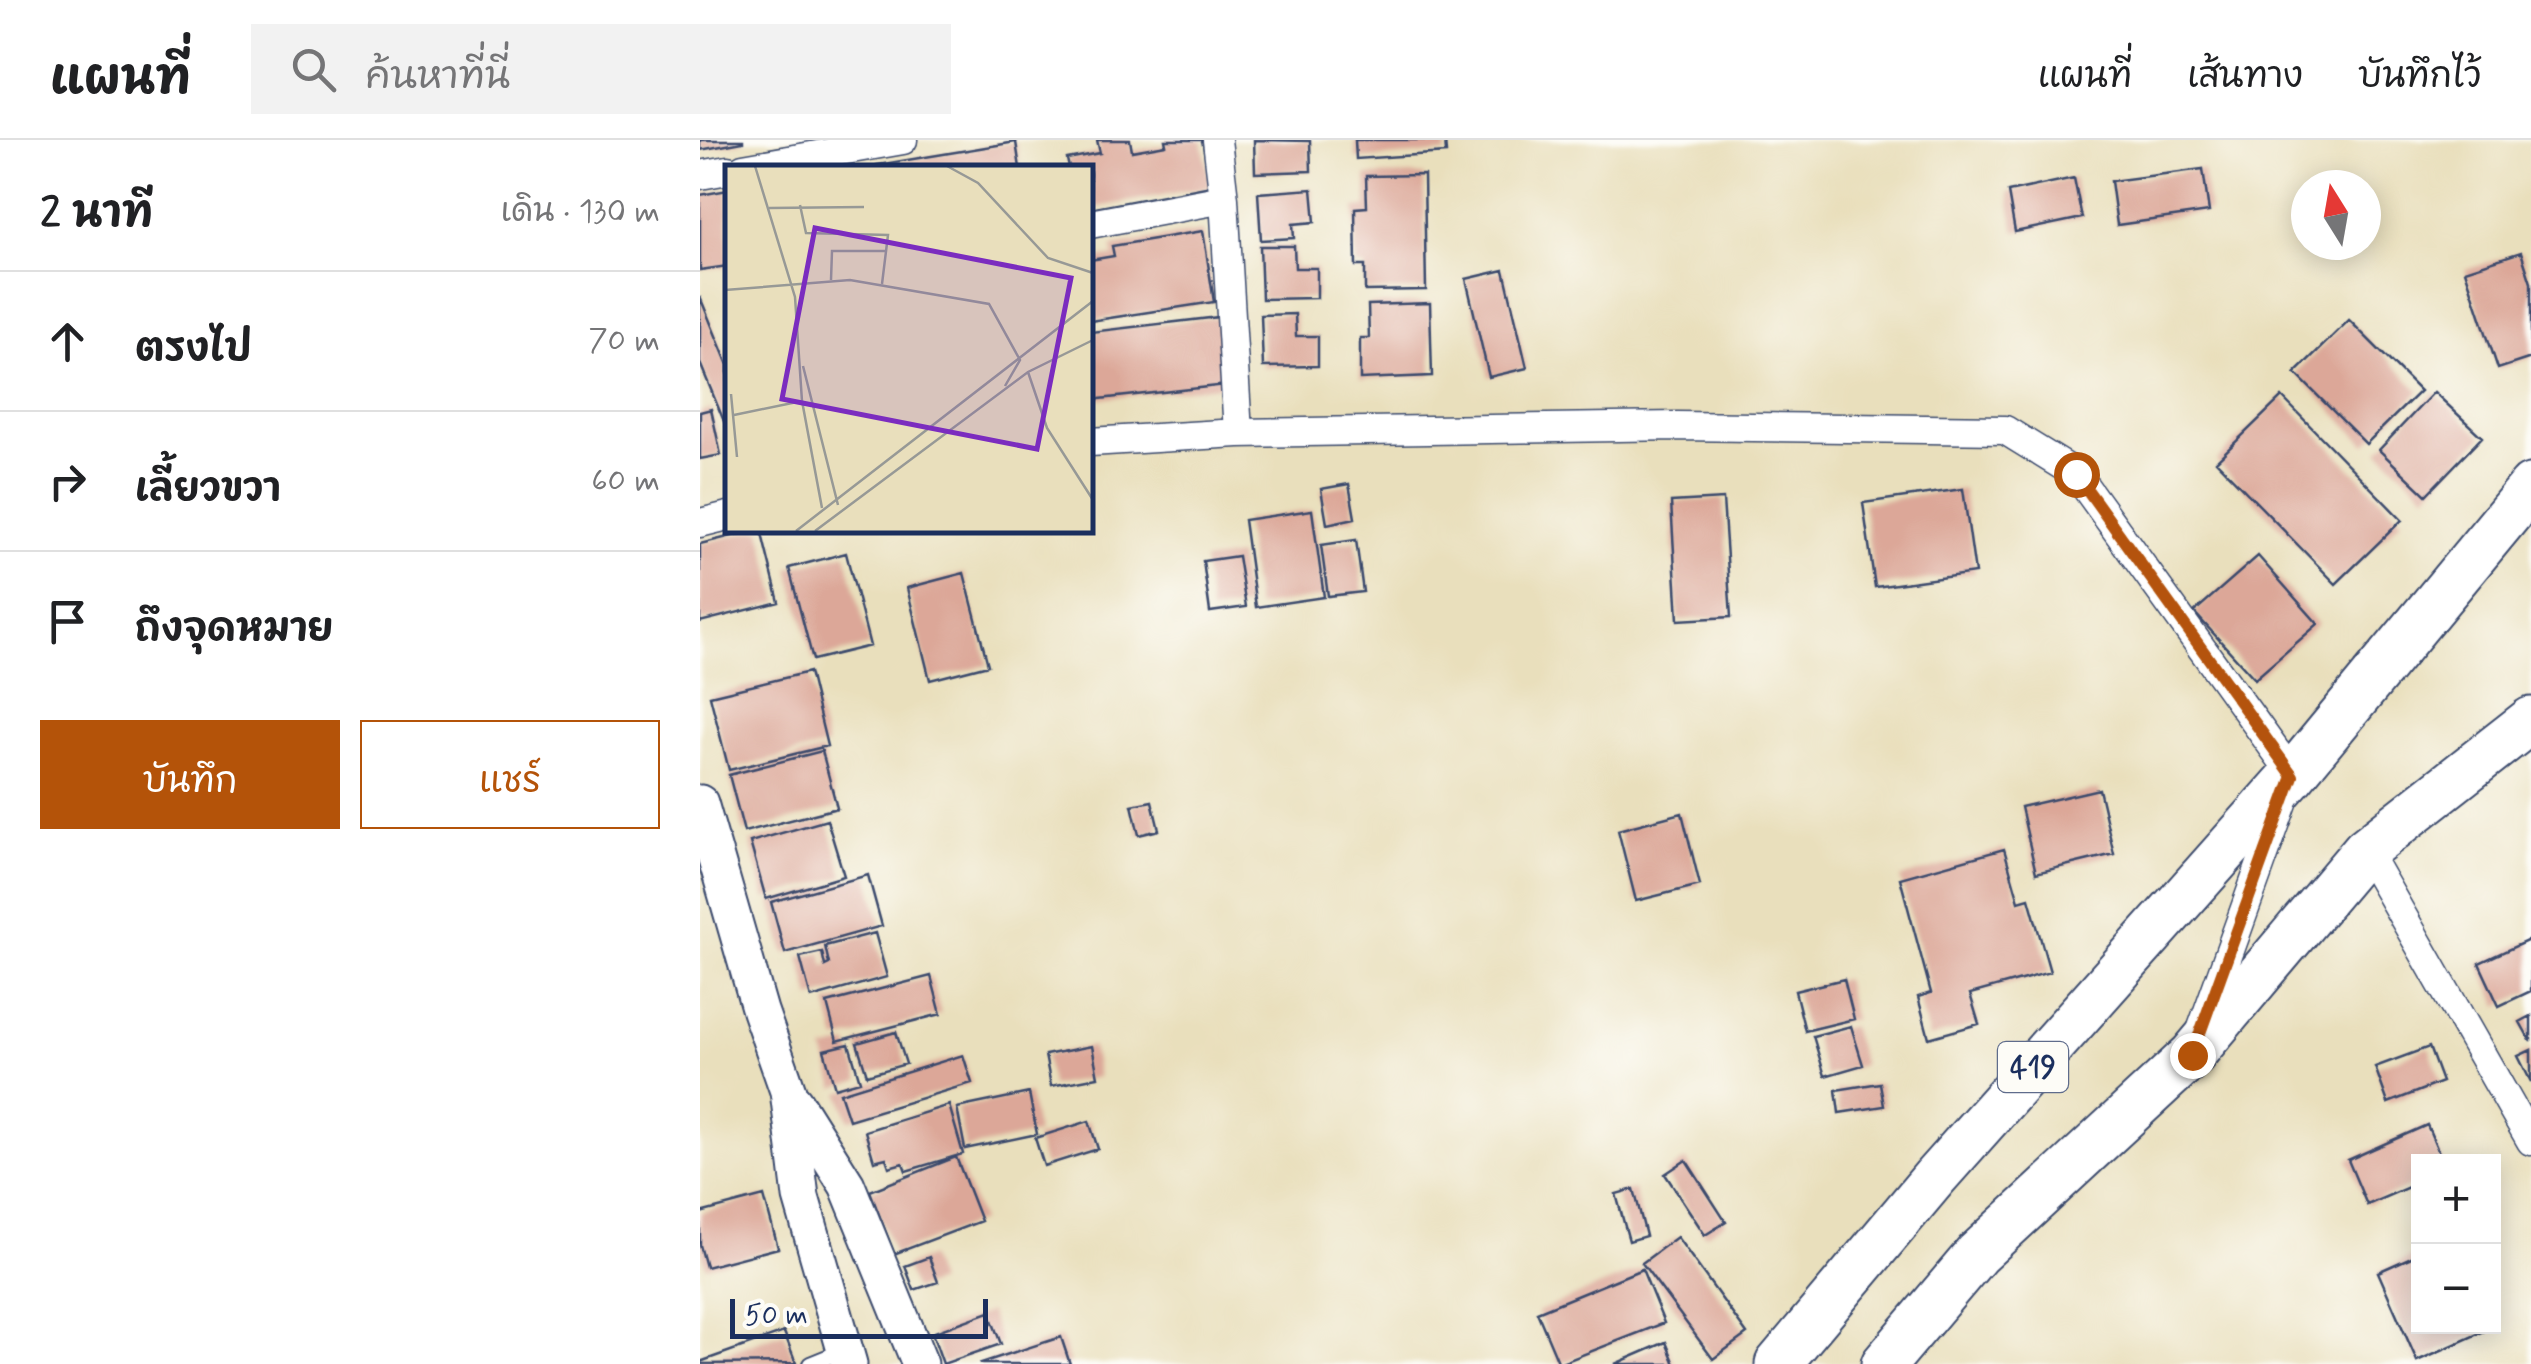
<!DOCTYPE html>
<html lang="th">
<head>
<meta charset="utf-8">
<style>
	:root { --surface:#fff; --page:#f2f2f2; --text:#202124; --muted:#757577; --line:#e0e0e0; --accent:#b45309 }
	body { margin:0; font-family:Mynerve,"Playpen Sans Thai",sans-serif; background:var(--page); color:var(--text) }
	.controls { position:absolute; right:30px; bottom:30px; display:grid; overflow:hidden; border-radius:0px; box-shadow:0 5px 25px #0003 }
	.controls button { width:90px; height:90px; display:grid; place-items:center; padding:0; border:0; border-bottom:2px solid var(--line); background:var(--surface); color:var(--text); font:50px sans-serif }
	.compass { position:absolute; left:1591px; top:30px; width:90px; height:90px; border-radius:50%; background:var(--surface); box-shadow:0 5px 25px #0003; rotate:349deg }
	.scale { position:absolute; left:30px; bottom:25px; width:258px; box-sizing:border-box; padding-left:10px; border:5px solid #1b2f5e; border-top:0; font-size:28px; line-height:35px; white-space:nowrap; color:#1b2f5e; -webkit-text-stroke:8px #fdfcf7; paint-order:stroke }
	.stop { position:absolute; width:30px; height:30px; margin:-22px; border:8px solid #b45309; border-radius:50%; background:#fff }
	.stop.end { background:#b45309; border-color:#fff; box-shadow:0 2px 10px #0008 }
	.list { margin:0; padding:0; list-style:none }
	h2 { display:flex; justify-content:space-between; align-items:center; height:130px; margin:0; padding:0 40px; font-size:42px }
	h2 small { font-size:32px; font-weight:400; color:var(--muted) }
	.list li { display:grid; grid-template-columns:65px 1fr auto; gap:30px; align-items:center; box-sizing:border-box; height:140px; padding:0 40px; border-top:2px solid var(--line) }
	.list b { display:block; font-size:38px; white-space:nowrap }
	.list em { font-size:32px; font-style:normal; color:var(--muted) }
	.actions { display:flex; gap:20px; padding:30px 40px }
	.actions a { flex:1; padding:22px 0; border:2px solid var(--accent); border-radius:0px; text-align:center; font-size:35px; color:var(--accent) }
	.actions .main { background:var(--accent); color:#fff }
	.icon { flex:none; width:55px; height:55px; fill:none; stroke:currentColor; stroke-width:2; stroke-linecap:round; stroke-linejoin:round }
	.map { position:relative; flex:none; width:1831px; height:1224px; overflow:hidden }
	header { display:flex; align-items:center; gap:60px; box-sizing:border-box; height:140px; padding:0 50px; background:var(--surface); border-bottom:2px solid var(--line) }
	header strong { font-size:48px }
	nav { display:flex; gap:55px; margin-inline-start:auto; font-size:35px }
	.search { width:700px; height:90px; background:var(--page); display:flex; align-items:center; gap:25px; box-sizing:border-box; padding:0 35px; border-radius:0px; color:var(--muted); font-size:38px }
	main { display:flex }
	aside { flex:1; background:var(--surface) }
	.map>svg:first-child { display:block }
</style>
</head>
<body>
<header>
<strong>แผนที่</strong>
<div class="search"><svg class="icon" aria-label="search" viewBox="0 0 24 24"><circle cx="10" cy="10" r="6"/><path d="M15 15l6 6"/></svg>ค้นหาที่นี่</div>
<nav><a>แผนที่</a><a>เส้นทาง</a><a>บันทึกไว้</a></nav>
</header>
<main>
<aside>
<h2>2 นาที<small>เดิน · 130 m</small></h2>
<ul class="list">
<li><svg class="icon" aria-label="ahead" viewBox="0 0 24 24"><path d="M12 20V5M6 11l6-6 6 6"/></svg><div><b>ตรงไป</b></div><em>70 m</em></li>
<li><svg class="icon" aria-label="right" viewBox="0 0 24 24"><path d="M7 20v-9h11M14 6l5 5-5 5"/></svg><div><b>เลี้ยวขวา</b></div><em>60 m</em></li>
<li><svg class="icon" aria-label="arrive" viewBox="0 0 24 24"><path d="M6 21V4h12l-3 4 3 4H6"/></svg><div><b>ถึงจุดหมาย</b></div></li>
</ul>
<div class="actions"><a class="main">บันทึก</a><a>แชร์</a></div>
</aside>
<div class="map">
<svg width="1831" height="1224" viewBox="0 0 1831 1224">
	<rect width="100%" height="100%" fill="#fdfcf7"/>
	<filter id="ink" filterUnits="userSpaceOnUse"><feTurbulence type="fractalNoise" baseFrequency=".01" numOctaves="2"/><feDisplacementMap in="SourceGraphic" scale="20" xChannelSelector="R" yChannelSelector="G"/><feConvolveMatrix kernelMatrix="1 2 1 2 8 2 1 2 1" color-interpolation-filters="sRGB"/></filter>
	<filter id="wash" filterUnits="userSpaceOnUse"><feTurbulence type="fractalNoise" baseFrequency=".0048" numOctaves="4" result="noise"/><feDisplacementMap in="SourceGraphic" scale="40" xChannelSelector="R" yChannelSelector="G"/><feGaussianBlur stdDeviation="2.25" result="paint"/><feColorMatrix in="noise" values="0 0 0 0 0 0 0 0 0 0 0 0 0 0 0 0 0 1.4 0 .05"/><feComposite in="paint" operator="in"/></filter>
	<g filter="url(#wash)">
		<rect width="100%" height="100%" fill="#e9dfbc"/>
		<g id="blocks">
			<path fill="#dca798" d="M 0,0 L 43,0 L 43,2 L 0,10 Z
				M 397,0 L 430,0 L 432,11 L 466,5 L 465,0 L 502,0 L 511,46 L 390,69 L 390,28 L 369,28 L 367,19 L 400,13 Z
				M 554,0 L 610,1 L 611,31 L 555,33 Z
				M 655,0 L 745,0 L 746,13 L 656,19 Z
				M 316,2 L 320,28 L 177,28 L 177,25 Z
				M 1503,29 L 1509,72 L 1417,85 L 1411,41 Z
				M 724,35 L 726,150 L 665,151 L 665,126 L 656,126 L 655,68 L 667,67 L 666,36 Z
				M 1374,38 L 1382,78 L 1315,92 L 1308,52 Z
				M 612,49 L 615,82 L 593,84 L 594,98 L 561,100 L 558,53 Z
				M 28,50 L 28,126 L 0,130 L 0,55 Z
				M 503,91 L 514,162 L 390,181 L 390,120 L 414,116 L 412,106 Z
				M 560,106 L 594,106 L 595,128 L 617,128 L 617,158 L 562,159 Z
				M 1821,112 L 1831,143 L 1831,218 L 1798,229 L 1765,130 Z
				M 804,130 L 827,228 L 789,237 L 766,139 Z
				M 0,157 L 28,225 L 28,291 L 0,223 Z
				M 730,163 L 732,236 L 660,239 L 660,198 L 669,198 L 668,165 Z
				M 595,174 L 596,196 L 618,196 L 618,226 L 563,227 L 561,175 Z
				M 519,177 L 527,245 L 390,260 L 390,192 Z
				M 1649,180 L 1720,251 L 1666,304 L 1595,233 Z
				M 1734,252 L 1782,297 L 1726,355 L 1679,310 Z
				M 1582,257 L 1702,380 L 1636,444 L 1516,321 Z
				M 11,269 L 21,315 L 0,319 L 0,272 Z
				M 649,344 L 655,378 L 627,384 L 621,349 Z
				M 1263,349 L 1275,433 L 1175,447 L 1163,363 Z
				M 1023,359 L 1031,477 L 978,480 L 971,362 Z
				M 612,370 L 624,457 L 556,467 L 544,380 Z
				M 56,390 L 61,390 L 79,462 L 0,482 L 0,404 Z
				M 656,400 L 663,452 L 628,456 L 621,405 Z
				M 146,413 L 170,506 L 113,520 L 89,428 Z
				M 538,416 L 546,467 L 510,472 L 503,421 Z
				M 1558,416 L 1618,484 L 1555,539 L 1494,472 Z
				M 264,433 L 288,525 L 230,540 L 207,448 Z
				M 109,532 L 127,606 L 29,630 L 10,556 Z
				M 122,611 L 137,668 L 44,692 L 29,635 Z
				M 1399,649 L 1414,714 L 1336,733 L 1321,667 Z
				M 452,661 L 459,690 L 439,695 L 432,665 Z
				M 982,673 L 1000,745 L 936,761 L 918,690 Z
				M 127,680 L 144,736 L 66,759 L 50,702 Z
				M 1304,709 L 1319,761 L 1329,758 L 1350,832 L 1270,854 L 1279,884 L 1229,898 L 1218,857 L 1231,853 L 1200,738 Z
				M 168,735 L 182,786 L 85,813 L 71,762 Z
				M 175,793 L 187,837 L 111,858 L 100,817 L 122,812 L 125,826 L 129,824 L 125,806 Z
				M 1831,799 L 1831,851 L 1799,866 L 1779,823 Z
				M 231,836 L 241,874 L 137,901 L 127,863 Z
				M 1144,839 L 1154,879 L 1105,891 L 1095,851 Z
				M 1831,876 L 1831,902 L 1820,882 Z
				M 1151,886 L 1163,925 L 1125,936 L 1113,896 Z
				M 196,892 L 206,924 L 167,935 L 157,903 Z
				M 149,904 L 160,941 L 135,948 L 124,910 Z
				M 392,906 L 398,937 L 351,946 L 345,915 Z
				M 1729,907 L 1742,942 L 1688,963 L 1675,927 Z
				M 1831,910 L 1831,942 L 1818,916 Z
				M 263,915 L 272,943 L 149,980 L 140,953 Z
				M 1180,943 L 1184,966 L 1139,973 L 1136,950 Z
				M 329,953 L 337,994 L 265,1009 L 257,968 Z
				M 249,965 L 263,1014 L 206,1031 L 203,1023 L 189,1027 L 186,1018 L 174,1021 L 165,991 Z
				M 389,981 L 398,1009 L 344,1026 L 335,998 Z
				M 1727,985 L 1743,1022 L 1718,1022 L 1718,1043 L 1667,1065 L 1648,1020 Z
				M 256,1017 L 281,1081 L 194,1114 L 170,1051 Z
				M 986,1020 L 1026,1082 L 1005,1095 L 965,1034 Z
				M 934,1049 L 946,1096 L 929,1101 L 916,1054 Z
				M 64,1056 L 78,1108 L 6,1127 L 0,1105 L 0,1073 Z
				M 977,1097 L 1047,1194 L 1013,1219 L 942,1123 Z
				M 1718,1114 L 1718,1186 L 1785,1186 L 1787,1190 L 1717,1221 L 1678,1132 Z
				M 229,1117 L 238,1142 L 214,1150 L 205,1126 Z
				M 942,1129 L 964,1183 L 859,1224 L 837,1172 Z
				M 289,1172 L 301,1204 L 243,1224 L 232,1193 Z
				M 84,1192 L 96,1223 L 0,1224 L 0,1222 Z
				M 361,1197 L 370,1224 L 282,1224 L 281,1223 Z
				M 966,1202 L 975,1224 L 915,1224 Z"/>
		</g>
	</g>
	<g filter="url(#ink)">
		<use href="#blocks" fill-opacity="0" stroke="#3a496c" stroke-width="2.5"/>
		<g fill="none" stroke-linecap="round" stroke-linejoin="round">
			<g stroke="#3a496c" stroke-width="18">
				<path id="service" d="M 110,1224 L 142,1211"/>
			</g>
			<g stroke="#3a496c" stroke-width="31">
				<path id="minor" d="M 517,0 L 524,59 L 538,293
					M 43,28 L 203,0
					M 0,35 L 28,30
					M 390,84 L 524,59
					M 390,302 L 538,293 L 978,286 L 1305,290 L 1376,334 L 1593,635 L 1502,888
					M 0,383 L 28,376
					M 1665,710 L 1831,1001"/>
			</g>
			<g stroke="#3a496c" stroke-width="39">
				<path id="tertiary" d="M 0,663 L 60,871 L 88,951 L 101,1057 L 149,1224
					M 94,961 L 147,1045 L 220,1224"/>
			</g>
			<g stroke="#3a496c" stroke-width="49">
				<path id="trunk" d="M 1078,1224 L 1235,1037 L 1593,635 L 1831,347
					M 1184,1224 L 1277,1114 L 1492,915 L 1665,710 L 1831,580"/>
			</g>
			<use href="#service" stroke="#fff" stroke-width="14"/>
			<use href="#minor" stroke="#fff" stroke-width="28"/>
			<use href="#tertiary" stroke="#fff" stroke-width="35"/>
			<use href="#trunk" stroke="#fff" stroke-width="45"/>
		</g>
	</g>
	<g fill="none" stroke-linecap="round" stroke-linejoin="round" filter="url(#ink)">
		<path stroke="#b45309" stroke-width="12" d="M 1376,334 L 1593,636 L 1492,915"/>
	</g>
	<g text-anchor="middle" stroke-width="8" stroke-linejoin="round" paint-order="stroke">
		<rect fill="#fdfcf7" stroke="#5f6c8c" stroke-width="2.5" x="1298" y="902" width="70" height="50" rx="8"/>
		<g font-size="30" font-weight="bold" fill="#1b2f5e">
			<text x="1333" y="937">419</text>
		</g>
	</g>
	<g transform="translate(25 25)">
		<rect width="368" height="368" fill="#e9dfbc"/>
		<path fill="none" stroke="#979996" stroke-width="2.5" d="M 30,1 L 70,132 L 77,236 L 97,343M 222,1 L 253,18 L 323,93 L 368,108M 75,40 L 81,68 L 163,70 L 157,119M 44,43 L 139,42M 106,115 L 107,86 L 162,86M 0,125 L 125,115 L 264,139 L 295,195 L 280,221M 78,201 L 113,340M 303,207 L 322,263 L 368,335M 6,229 L 12,292M 9,250 L 77,236M 71,366 L 368,136M 90,366 L 303,207 L 368,175"/>
		<path fill="#7b2cbf" fill-opacity="0.15" stroke="#7b2cbf" stroke-width="5" d="M 90,63 L 346,113 L 312,284 L 57,234 Z"/>
		<rect width="368" height="368" fill="none" stroke="#1b2f5e" stroke-width="5"/>
	</g>
</svg>
<div class="controls">
<button>+</button>
<button>−</button>
</div>
<svg class="compass" viewBox="-18 -18 36 36"><path d="M0-13l5 13h-10z" fill="#e53935"/><path d="M0 13l5-13h-10z" fill="#757577"/></svg>
<div class="scale">50 m</div>
<div class="stop" style="left:1376px;top:334px"></div>
<div class="stop end" style="left:1492px;top:915px"></div>
</div>
</main>
</body>
</html>
